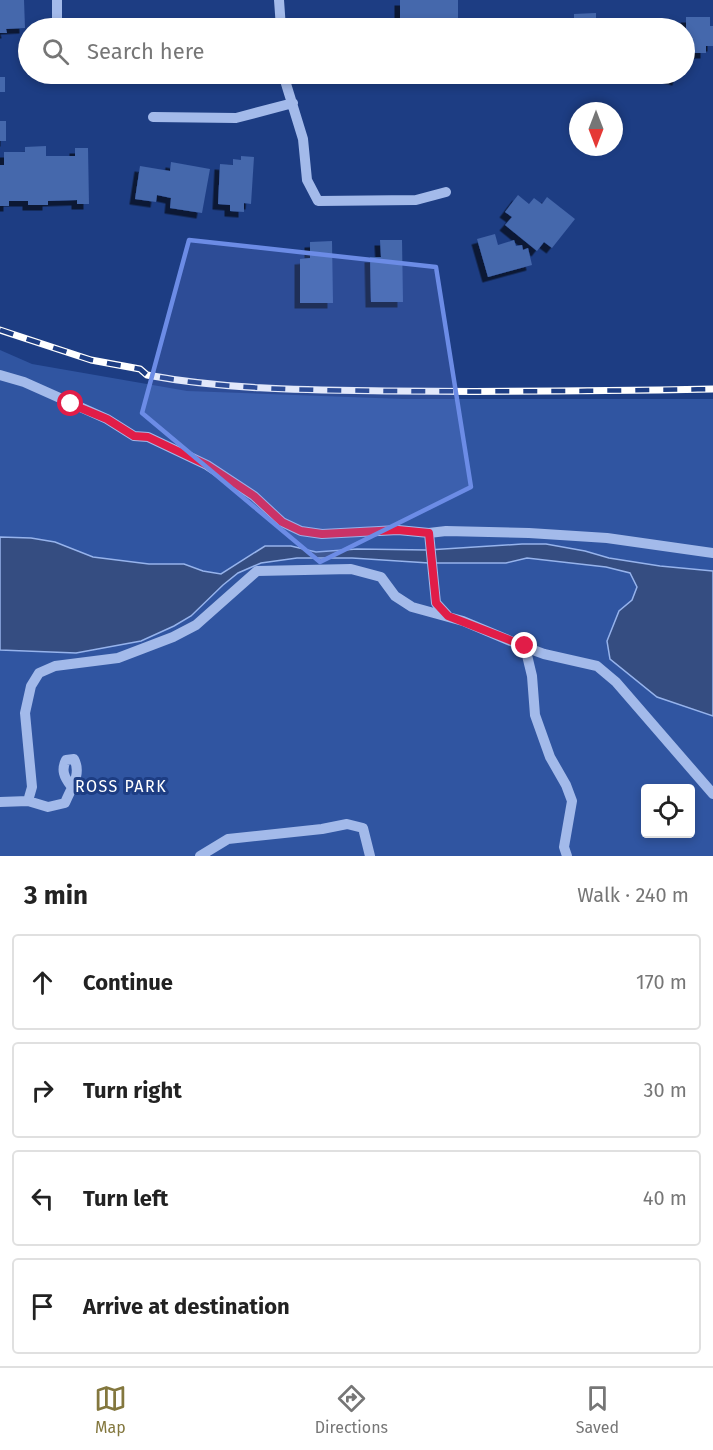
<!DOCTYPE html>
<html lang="en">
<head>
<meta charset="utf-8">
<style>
	:root { --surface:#fff; --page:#f6f6f6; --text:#222; --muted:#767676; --line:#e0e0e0; --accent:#83773e }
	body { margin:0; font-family:"Fira Sans",sans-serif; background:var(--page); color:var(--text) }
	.controls { position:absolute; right:18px; bottom:18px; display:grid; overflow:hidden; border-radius:6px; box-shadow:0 3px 9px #0003 }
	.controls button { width:54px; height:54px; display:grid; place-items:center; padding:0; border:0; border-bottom:2px solid var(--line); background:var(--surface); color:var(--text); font:30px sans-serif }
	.compass { position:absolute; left:569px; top:102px; width:54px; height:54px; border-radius:50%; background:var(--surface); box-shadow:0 3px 9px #0003; rotate:180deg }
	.stop { position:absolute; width:18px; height:18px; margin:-14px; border:4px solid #e11d48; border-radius:50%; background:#fff }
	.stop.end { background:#e11d48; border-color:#fff; box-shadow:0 2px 6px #0008 }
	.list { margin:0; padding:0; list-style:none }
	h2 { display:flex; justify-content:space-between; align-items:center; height:78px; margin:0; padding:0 24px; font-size:26px }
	h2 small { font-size:20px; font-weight:400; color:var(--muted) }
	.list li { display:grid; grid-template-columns:39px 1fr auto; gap:18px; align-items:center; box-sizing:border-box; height:96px; margin:0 12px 12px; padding:0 12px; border:2px solid var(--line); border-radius:6px }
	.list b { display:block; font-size:22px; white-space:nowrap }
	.list em { font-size:20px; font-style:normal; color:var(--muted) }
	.icon { flex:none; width:33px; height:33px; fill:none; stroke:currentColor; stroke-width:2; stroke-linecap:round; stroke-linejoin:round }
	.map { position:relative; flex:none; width:713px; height:856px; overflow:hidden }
	.search { position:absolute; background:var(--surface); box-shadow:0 3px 9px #0003; left:18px; right:18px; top:18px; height:66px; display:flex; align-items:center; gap:15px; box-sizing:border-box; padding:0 21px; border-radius:33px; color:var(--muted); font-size:22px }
	.sheet { height:510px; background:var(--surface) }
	nav { display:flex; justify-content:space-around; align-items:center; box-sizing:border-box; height:84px; border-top:2px solid var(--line); background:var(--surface); font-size:16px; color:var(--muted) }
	nav a { display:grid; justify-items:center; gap:3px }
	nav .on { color:var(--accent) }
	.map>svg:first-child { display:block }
</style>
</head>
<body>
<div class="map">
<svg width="713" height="856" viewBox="0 0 713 856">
	<defs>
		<filter id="shadow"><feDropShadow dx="-5.5" dy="5.5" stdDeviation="0" flood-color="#0009"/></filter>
	</defs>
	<rect width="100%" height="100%" fill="#1d3d83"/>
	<path fill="#3055a1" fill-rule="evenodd" d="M 0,350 L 32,364 L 187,391 L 403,399 L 713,399 L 713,856 L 0,856 ZM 646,788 L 690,788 L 690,834 L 646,834 Z"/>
	<path fill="#354d81" stroke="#96b3ec" stroke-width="1.5" d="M 0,537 L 31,538 L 55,542 L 93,557 L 149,564 L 184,564 L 203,571 L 221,574 L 265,546 L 291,546 L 316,552 L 357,549 L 428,550 L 522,544 L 546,544 L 585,551 L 609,558 L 660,566 L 713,571 L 713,716 L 657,697 L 610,659 L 607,641 L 619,611 L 632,600 L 637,587 L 630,573 L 606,567 L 527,558 L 506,563 L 429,563 L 352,558 L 297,558 L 261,563 L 238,573 L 223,585 L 191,616 L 174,626 L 141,641 L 76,653 L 0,650 Z"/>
	<path fill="#4567ac" filter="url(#shadow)" d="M 0,0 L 24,0 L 25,28 L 6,29 L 7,33 L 0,33 Z
		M 400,0 L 458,0 L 458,26 L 400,25 Z
		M 596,13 L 596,28 L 563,28 L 563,25 L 574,25 L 574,14 Z
		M 686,17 L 710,17 L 710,26 L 713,26 L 713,46 L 706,46 L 706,53 L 686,53 Z
		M 611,21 L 641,21 L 641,28 L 611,28 Z
		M 653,74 L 679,74 L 678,80 Z
		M 0,77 L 5,77 L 5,92 L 0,92 Z
		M 0,121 L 6,121 L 6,141 L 0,141 Z
		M 46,146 L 46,156 L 75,156 L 75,148 L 88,148 L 89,204 L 77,204 L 77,200 L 48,201 L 48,205 L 28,205 L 28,201 L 9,201 L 9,206 L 0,206 L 0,165 L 4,165 L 4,152 L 25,152 L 25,147 Z
		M 241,156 L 254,157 L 251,204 L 244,203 L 244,212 L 230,211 L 230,205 L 218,204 L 220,164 L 233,165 L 233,159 L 241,160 Z
		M 171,162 L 210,169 L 202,213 L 170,208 L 171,198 L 157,195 L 156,202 L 135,199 L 140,166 L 170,171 Z
		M 518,195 L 529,204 L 534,198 L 542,204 L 547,197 L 575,219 L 552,248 L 544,242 L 537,251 L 505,225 L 512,217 L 505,212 Z
		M 495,234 L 498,245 L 514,240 L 516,246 L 522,245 L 523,250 L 528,248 L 532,265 L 488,277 L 477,239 Z
		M 380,240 L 402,240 L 403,302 L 371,302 L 370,257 L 381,257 Z
		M 332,241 L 333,303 L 300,303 L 300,259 L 310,258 L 310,242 Z"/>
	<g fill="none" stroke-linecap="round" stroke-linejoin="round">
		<path stroke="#a3baea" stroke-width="10" d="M 57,0 L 57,27
			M 279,0 L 281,28
			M 283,74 L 303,139 L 307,180 L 318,201 L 416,200 L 446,192
			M 153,117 L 236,118 L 293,103
			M 0,375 L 24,382 L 107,419 L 134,436 L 148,437 L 207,465 L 254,496 L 282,522 L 301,531 L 322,534 L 398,530 L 429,533 L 446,531 L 529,533 L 607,538 L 713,553
			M 429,533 L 436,603 L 447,615
			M 525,647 L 544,654 L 597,666 L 616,682 L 713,794
			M 28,801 L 32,787 L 25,713 L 31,686 L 39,673 L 55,666 L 118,658 L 173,637 L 196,625 L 257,571 L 351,569 L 381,577 L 395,596 L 412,607 L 463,621 L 525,647 L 532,676 L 535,715 L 550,757 L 566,785 L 572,801 L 564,847 L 567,856
			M 0,802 L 28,801 L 48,807 L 65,803 C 71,788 82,774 74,759 L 66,760 C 61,770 64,777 71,786
			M 200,856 L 228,839 L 322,829 L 347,824 L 363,828 L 370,856"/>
		<g stroke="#fff" stroke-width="7">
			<path id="rail" d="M 0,330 L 91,360 L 140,369 L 147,375 C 227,390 308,390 389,391 C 497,392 605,391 713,389"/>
		</g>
		<use href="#rail" stroke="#1d3d83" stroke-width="4.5" stroke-dasharray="14" stroke-linecap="butt"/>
	</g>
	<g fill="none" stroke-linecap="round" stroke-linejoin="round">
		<path stroke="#e11d48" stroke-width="8" d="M 71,404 L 107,419 L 134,436 L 148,437 L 207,465 L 254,496 L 282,522 L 301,531 L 322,534 L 398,530 L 429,533 L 436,603 L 448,616 L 525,646"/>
	</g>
	<path fill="#6c8ce6" fill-opacity="0.2" stroke="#6c8ce6" stroke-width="4.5" stroke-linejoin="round" d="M 189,240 L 436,267 L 471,487 L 320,562 L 142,413 Z"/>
	<g text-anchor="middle" stroke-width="6" stroke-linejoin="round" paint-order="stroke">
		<g font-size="16" letter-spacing="1.5" fill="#fff" stroke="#1d3d83">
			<text x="121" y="792">ROSS PARK</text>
		</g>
	</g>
</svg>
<div class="controls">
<button><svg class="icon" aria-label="locate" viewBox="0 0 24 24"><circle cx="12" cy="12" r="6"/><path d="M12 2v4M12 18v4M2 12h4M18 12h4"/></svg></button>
</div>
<svg class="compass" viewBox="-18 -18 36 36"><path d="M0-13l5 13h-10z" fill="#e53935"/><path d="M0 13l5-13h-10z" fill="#767676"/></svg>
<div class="stop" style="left:71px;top:404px"></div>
<div class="stop end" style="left:525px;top:646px"></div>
<div class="search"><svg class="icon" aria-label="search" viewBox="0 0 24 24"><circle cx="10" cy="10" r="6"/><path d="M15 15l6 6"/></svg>Search here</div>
</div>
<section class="sheet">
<h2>3 min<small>Walk · 240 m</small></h2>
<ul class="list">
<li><svg class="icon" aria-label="ahead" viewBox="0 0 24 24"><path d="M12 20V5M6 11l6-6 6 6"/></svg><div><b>Continue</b></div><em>170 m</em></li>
<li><svg class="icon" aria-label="right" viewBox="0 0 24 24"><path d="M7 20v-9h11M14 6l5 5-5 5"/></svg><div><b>Turn right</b></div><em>30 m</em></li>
<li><svg class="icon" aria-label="left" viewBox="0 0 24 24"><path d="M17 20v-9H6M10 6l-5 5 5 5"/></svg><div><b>Turn left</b></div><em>40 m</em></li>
<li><svg class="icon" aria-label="arrive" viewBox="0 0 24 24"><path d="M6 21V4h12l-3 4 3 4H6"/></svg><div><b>Arrive at destination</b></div></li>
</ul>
</section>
<nav>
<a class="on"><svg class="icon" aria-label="map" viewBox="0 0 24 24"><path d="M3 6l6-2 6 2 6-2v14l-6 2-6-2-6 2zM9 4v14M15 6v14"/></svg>Map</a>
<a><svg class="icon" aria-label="directions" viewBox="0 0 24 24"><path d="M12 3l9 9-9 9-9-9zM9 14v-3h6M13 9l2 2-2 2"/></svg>Directions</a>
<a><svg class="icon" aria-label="saved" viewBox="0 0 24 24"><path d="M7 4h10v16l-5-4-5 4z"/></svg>Saved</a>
</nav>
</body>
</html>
